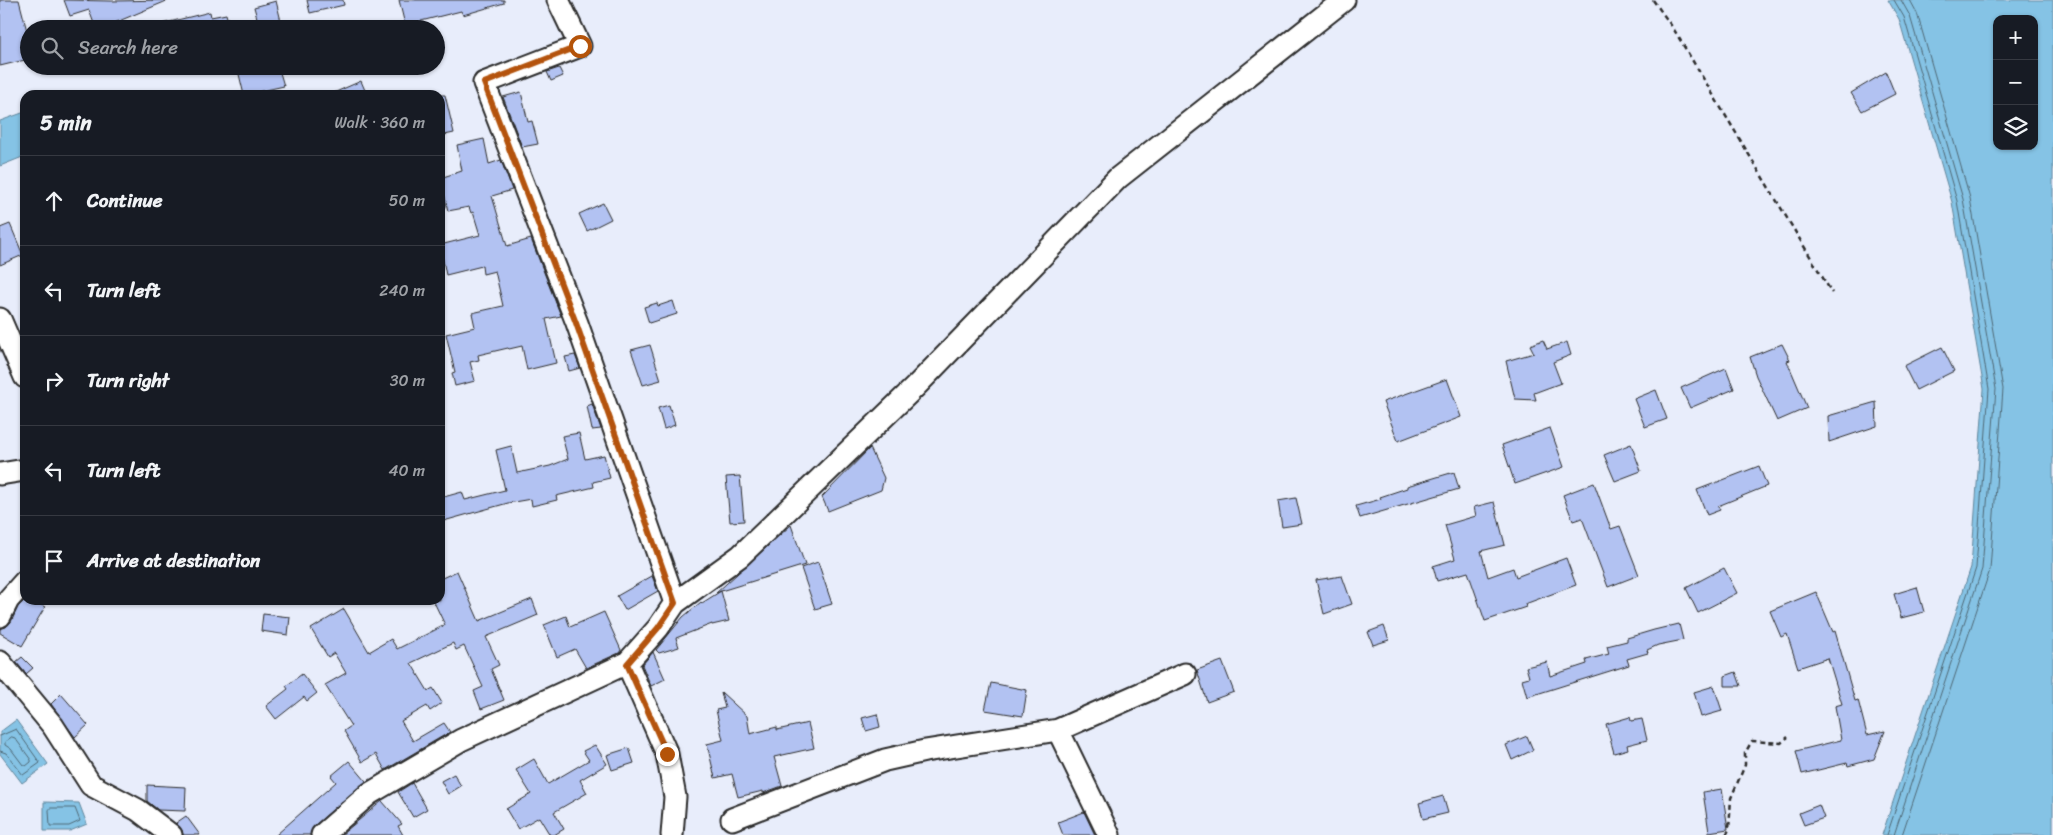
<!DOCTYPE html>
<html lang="en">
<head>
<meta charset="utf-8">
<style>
	:root { --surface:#171b24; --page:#242831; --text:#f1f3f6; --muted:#9ea1a6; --line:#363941 }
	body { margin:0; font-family:Sriracha,sans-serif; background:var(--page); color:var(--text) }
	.controls { position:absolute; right:15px; top:15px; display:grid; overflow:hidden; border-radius:10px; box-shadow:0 1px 4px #0004 }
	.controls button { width:45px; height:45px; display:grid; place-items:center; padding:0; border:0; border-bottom:1px solid var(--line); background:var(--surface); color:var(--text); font:25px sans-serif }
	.stop { position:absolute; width:15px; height:15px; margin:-11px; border:4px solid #b45309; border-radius:50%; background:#fff }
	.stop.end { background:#b45309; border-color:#fff; box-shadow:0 1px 5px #0008 }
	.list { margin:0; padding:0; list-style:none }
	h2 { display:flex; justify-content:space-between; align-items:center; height:65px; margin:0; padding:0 20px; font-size:21px }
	h2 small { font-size:16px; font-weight:400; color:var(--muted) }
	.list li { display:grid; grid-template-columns:32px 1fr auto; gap:15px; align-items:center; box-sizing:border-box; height:90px; padding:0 20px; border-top:1px solid var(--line) }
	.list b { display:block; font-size:19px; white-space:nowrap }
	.list em { font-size:16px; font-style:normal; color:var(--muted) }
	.icon { flex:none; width:28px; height:28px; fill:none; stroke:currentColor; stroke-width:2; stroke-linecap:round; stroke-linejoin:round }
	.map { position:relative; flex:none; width:2053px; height:835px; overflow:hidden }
	.search { position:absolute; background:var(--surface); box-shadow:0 1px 4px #0004; left:20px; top:20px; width:425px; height:55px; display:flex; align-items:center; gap:12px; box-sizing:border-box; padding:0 18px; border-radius:28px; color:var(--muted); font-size:19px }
	.panel { position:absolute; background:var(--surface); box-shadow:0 1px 4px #0004; left:20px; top:90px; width:425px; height:515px; border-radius:15px }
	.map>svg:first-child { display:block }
</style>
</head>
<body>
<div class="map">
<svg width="2053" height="835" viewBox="0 0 2053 835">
	<rect width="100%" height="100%" fill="#e8edfb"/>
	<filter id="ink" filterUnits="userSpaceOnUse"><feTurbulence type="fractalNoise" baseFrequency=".02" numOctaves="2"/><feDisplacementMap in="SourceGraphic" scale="10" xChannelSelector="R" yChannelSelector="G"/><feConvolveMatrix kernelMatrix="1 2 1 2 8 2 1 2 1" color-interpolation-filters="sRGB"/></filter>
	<g filter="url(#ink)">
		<path fill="#85c3e5" stroke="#61869b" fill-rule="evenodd" d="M 1888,0 L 2053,0 L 2053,835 L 1882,835 L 1971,567 L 1984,389 L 1952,202 L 1899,19 ZM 1997,19 L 2034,19 L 2034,146 L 1997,146 Z
			M 25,112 L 25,156 L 0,166 L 0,121 Z
			M 16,720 L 48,764 L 22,783 L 0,754 L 0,732 Z
			M 44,802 L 79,803 L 87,824 L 70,831 L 44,831 Z"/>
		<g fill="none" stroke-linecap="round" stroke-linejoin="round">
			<path stroke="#4f6875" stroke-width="1" d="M 0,736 L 16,729 L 40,763 L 23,775 L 6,753 L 0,751
				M 12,737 L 15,738 L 31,760 L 31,762 L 26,766 L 23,765 L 11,749 L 5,745 L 5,742 Z
				M 51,808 L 75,808 L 80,821 L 69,826 L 50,826 L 49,810 Z
				M 1887,835 L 1976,568 L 1989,389 L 1957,201 L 1904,17 L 1894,0
				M 1894,835 L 1982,569 L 1996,389 L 1963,199 L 1910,16 L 1901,0
				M 1902,835 L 1990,570 L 2003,389 L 1970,198 L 1917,13 L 1910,0"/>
		</g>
		<path fill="#b2c2f2" stroke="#2b2b2b" d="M 0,0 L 19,0 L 27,31 L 29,30 L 29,59 L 0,66 Z
			M 64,0 L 112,1 L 169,0 L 100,29 L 96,29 L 89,10 L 70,16 Z
			M 307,0 L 343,0 L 344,5 L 310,13 Z
			M 399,0 L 504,0 L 504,3 L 463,15 L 461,11 L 405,25 Z
			M 276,1 L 283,29 L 260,29 L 254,7 Z
			M 210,12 L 211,17 L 226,14 L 230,29 L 162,29 L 161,24 Z
			M 237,66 L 278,66 L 284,86 L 244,95 Z
			M 559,68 L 563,76 L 551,81 L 547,72 Z
			M 1886,72 L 1895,94 L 1862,111 L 1851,93 Z
			M 361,81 L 367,95 L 329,95 Z
			M 521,92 L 528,122 L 532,121 L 538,144 L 522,147 L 503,97 Z
			M 440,95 L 445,95 L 454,133 L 440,136 Z
			M 484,139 L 489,164 L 501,160 L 512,190 L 492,196 L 507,246 L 531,239 L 561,316 L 546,319 L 556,363 L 527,370 L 522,346 L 509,349 L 508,348 L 478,355 L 479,360 L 470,362 L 475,381 L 455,386 L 452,373 L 455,372 L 446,334 L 475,327 L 472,313 L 503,306 L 495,271 L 483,274 L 482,266 L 446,275 L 440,245 L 480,235 L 473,212 L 471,213 L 469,207 L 448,211 L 444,193 L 440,194 L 440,178 L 462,171 L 457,145 Z
			M 603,203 L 611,219 L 587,231 L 579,214 Z
			M 10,224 L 23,255 L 0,265 L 0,228 Z
			M 673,301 L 677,314 L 649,323 L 644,307 L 657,303 L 658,306 Z
			M 1543,340 L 1547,349 L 1567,342 L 1571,355 L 1553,362 L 1561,383 L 1534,393 L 1536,400 L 1515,399 L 1506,361 L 1534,353 L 1530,345 Z
			M 1782,344 L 1790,360 L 1787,361 L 1807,408 L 1777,421 L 1756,376 L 1750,357 Z
			M 650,345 L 661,380 L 643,385 L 631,350 Z
			M 1942,347 L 1954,371 L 1916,390 L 1904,366 Z
			M 575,355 L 580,368 L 569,371 L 565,357 Z
			M 1726,368 L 1734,389 L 1690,408 L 1681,388 Z
			M 1447,379 L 1461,417 L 1398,441 L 1383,402 Z
			M 1656,390 L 1667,419 L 1645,427 L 1634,399 Z
			M 1876,402 L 1877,426 L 1829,442 L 1828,416 Z
			M 592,404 L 601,429 L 592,430 L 587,406 Z
			M 669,405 L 675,425 L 664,429 L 658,408 Z
			M 1550,428 L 1564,467 L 1515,484 L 1502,445 Z
			M 579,433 L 585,459 L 604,455 L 610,478 L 593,482 L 594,487 L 556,496 L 557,500 L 532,506 L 531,499 L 508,503 L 440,522 L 440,498 L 462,492 L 465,500 L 505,490 L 496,450 L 511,446 L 517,473 L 550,466 L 568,459 L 562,436 Z
			M 1631,444 L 1641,471 L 1615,481 L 1604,455 Z
			M 870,448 L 884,478 L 881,490 L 828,511 L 822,497 Z
			M 1759,466 L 1767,486 L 1718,506 L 1720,510 L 1707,515 L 1697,490 Z
			M 1454,472 L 1459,489 L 1360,518 L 1356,506 L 1381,499 L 1380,497 L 1407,488 L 1407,486 Z
			M 740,476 L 744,521 L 730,522 L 726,477 Z
			M 1594,483 L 1611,529 L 1620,526 L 1639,575 L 1608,587 L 1582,518 L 1573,521 L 1563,495 Z
			M 1296,498 L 1302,524 L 1282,527 L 1278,501 Z
			M 1494,502 L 1505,545 L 1481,551 L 1488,577 L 1513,568 L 1516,577 L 1566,558 L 1576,585 L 1525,604 L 1526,607 L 1485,621 L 1468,572 L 1437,581 L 1433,566 L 1455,559 L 1445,525 L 1476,516 L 1474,507 Z
			M 791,525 L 805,565 L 721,591 L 729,621 L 712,625 L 712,624 L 676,638 L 679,647 L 659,653 L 656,650 L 683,617 L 701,602 L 702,603 L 721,591 L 716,593 Z
			M 818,562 L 832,604 L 815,609 L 801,568 Z
			M 1724,568 L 1737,593 L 1698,613 L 1686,588 Z
			M 457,571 L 479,621 L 532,599 L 538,615 L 486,637 L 499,665 L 491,669 L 504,700 L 481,709 L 474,691 L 483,687 L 464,646 L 456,650 L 453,643 L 411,663 L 428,691 L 433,688 L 442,703 L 430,711 L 427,706 L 401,721 L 413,741 L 444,723 L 450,732 L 385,770 L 376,754 L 362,762 L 344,731 L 351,726 L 325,685 L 346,673 L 334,653 L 328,657 L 311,629 L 344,609 L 369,652 L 391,639 L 397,649 L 445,625 L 433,600 L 440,600 L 440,579 Z
			M 652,576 L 658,591 L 625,610 L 617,596 Z
			M 1342,576 L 1352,604 L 1324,614 L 1316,580 Z
			M 1917,587 L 1924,612 L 1901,618 L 1894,594 Z
			M 1816,592 L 1833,632 L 1835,631 L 1855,701 L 1858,700 L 1867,735 L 1885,731 L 1874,759 L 1848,766 L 1847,763 L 1802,774 L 1796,751 L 1841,740 L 1835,706 L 1842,704 L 1828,658 L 1798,668 L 1787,634 L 1781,637 L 1770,611 Z
			M 25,600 L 33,600 L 45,607 L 22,646 L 0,633 L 0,629 L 6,627 L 11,622 L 18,607 Z
			M 604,612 L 621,650 L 619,653 L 586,668 L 575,649 L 557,657 L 544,625 L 566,616 L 570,627 Z
			M 263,614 L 290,617 L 288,635 L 261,631 Z
			M 1679,624 L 1683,640 L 1658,645 L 1647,650 L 1648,653 L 1627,659 L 1629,665 L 1527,697 L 1522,679 L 1529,677 L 1526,667 L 1547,662 L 1550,676 L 1587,664 L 1586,660 L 1609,654 L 1607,646 L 1627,641 L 1627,638 L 1654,630 Z
			M 1384,626 L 1389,640 L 1373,645 L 1368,632 Z
			M 653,652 L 665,679 L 651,686 L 642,665 Z
			M 22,657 L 33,668 L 26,674 L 16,662 Z
			M 1222,661 L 1234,692 L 1207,702 L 1197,670 Z
			M 1736,672 L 1741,686 L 1725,686 L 1725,676 Z
			M 302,674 L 317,693 L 307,701 L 304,697 L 276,719 L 266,706 L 288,689 L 286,686 Z
			M 991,683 L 1027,690 L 1023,716 L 985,710 Z
			M 1714,686 L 1722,711 L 1701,717 L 1694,692 Z
			M 721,692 L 747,716 L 750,734 L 777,727 L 777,730 L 808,723 L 814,748 L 774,757 L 782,786 L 763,793 L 763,791 L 738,797 L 732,774 L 715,778 L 707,744 L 723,740 L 716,710 L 725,708 Z
			M 61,694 L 88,725 L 75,737 L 51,704 Z
			M 877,714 L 880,727 L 866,731 L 862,718 Z
			M 1630,717 L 1631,721 L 1642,719 L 1647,740 L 1627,745 L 1628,749 L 1614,753 L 1606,724 Z
			M 1527,736 L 1533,750 L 1512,760 L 1506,745 Z
			M 595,745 L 607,764 L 580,780 L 587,793 L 554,812 L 564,829 L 554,835 L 550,835 L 539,817 L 518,829 L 506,809 L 531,794 L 516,770 L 534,759 L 548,784 L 589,760 L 583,751 Z
			M 629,748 L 634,763 L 612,770 L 607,755 Z
			M 349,761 L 366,781 L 314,826 L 310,835 L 276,835 L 336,782 L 331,776 Z
			M 454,774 L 461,786 L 448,794 L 441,781 Z
			M 412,783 L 427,809 L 413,817 L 398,792 Z
			M 147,785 L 186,787 L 185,811 L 158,810 L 147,801 Z
			M 1722,789 L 1728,829 L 1709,832 L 1703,792 Z
			M 1443,796 L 1448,813 L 1423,819 L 1419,803 Z
			M 382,801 L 402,824 L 398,826 L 403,835 L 341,835 Z
			M 1819,805 L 1824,818 L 1804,825 L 1799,813 Z
			M 1084,812 L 1095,835 L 1063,835 L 1058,822 Z
			M 186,816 L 200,835 L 183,835 L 182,830 L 176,823 Z"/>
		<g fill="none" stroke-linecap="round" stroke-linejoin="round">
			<g stroke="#2b2b2b" stroke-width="25">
				<path id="minor" d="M 558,0 L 580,46 L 484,83 L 577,323 L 675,603
					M 0,319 L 25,377
					M 0,474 L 25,470
					M 0,616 L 8,600 L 25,581
					M 0,662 L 53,726 L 91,785 L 138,810 L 171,835
					M 627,663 L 667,754 L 675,797 L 672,835
					M 1058,730 L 1109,835
					M 732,819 L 885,760 L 925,751 L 1058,730 L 1185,674
					M 322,835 L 369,794 L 461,740 L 627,663 L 658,628 L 675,603 L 740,556 L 915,387 L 1118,178 L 1344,0"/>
			</g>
			<path stroke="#2b2b2b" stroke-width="2.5" stroke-dasharray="5 4" stroke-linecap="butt" d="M 1653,0 L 1673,28 L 1832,293
				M 1726,835 L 1729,830 L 1731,798 L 1745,765 L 1745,753 L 1752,741 L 1781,743 L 1788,737"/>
			<use href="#minor" stroke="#fff" stroke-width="21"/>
		</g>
	</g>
	<g fill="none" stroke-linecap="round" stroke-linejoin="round" filter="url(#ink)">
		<path stroke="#b45309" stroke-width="6" d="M 580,46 L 484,83 L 576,323 L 675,603 L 658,628 L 627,664 L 667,754"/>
	</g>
</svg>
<div class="controls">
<button>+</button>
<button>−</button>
<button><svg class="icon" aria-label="layers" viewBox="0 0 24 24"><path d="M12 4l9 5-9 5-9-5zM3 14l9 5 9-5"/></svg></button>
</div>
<div class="stop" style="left:580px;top:46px"></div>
<div class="stop end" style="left:667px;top:754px"></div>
<div class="search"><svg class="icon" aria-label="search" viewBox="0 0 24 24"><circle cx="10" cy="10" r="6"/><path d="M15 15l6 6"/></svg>Search here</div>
<section class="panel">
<h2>5 min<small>Walk · 360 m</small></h2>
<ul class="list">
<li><svg class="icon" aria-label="ahead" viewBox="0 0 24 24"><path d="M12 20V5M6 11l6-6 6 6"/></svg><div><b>Continue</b></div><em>50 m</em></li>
<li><svg class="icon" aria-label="left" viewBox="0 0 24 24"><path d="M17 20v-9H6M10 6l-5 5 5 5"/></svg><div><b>Turn left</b></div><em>240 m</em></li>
<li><svg class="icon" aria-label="right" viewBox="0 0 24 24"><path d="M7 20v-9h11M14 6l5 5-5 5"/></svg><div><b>Turn right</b></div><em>30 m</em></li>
<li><svg class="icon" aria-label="left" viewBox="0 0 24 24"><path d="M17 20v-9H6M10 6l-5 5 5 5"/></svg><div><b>Turn left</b></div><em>40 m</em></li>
<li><svg class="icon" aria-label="arrive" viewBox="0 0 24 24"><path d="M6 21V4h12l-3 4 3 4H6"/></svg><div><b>Arrive at destination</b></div></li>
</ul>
</section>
</div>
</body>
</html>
